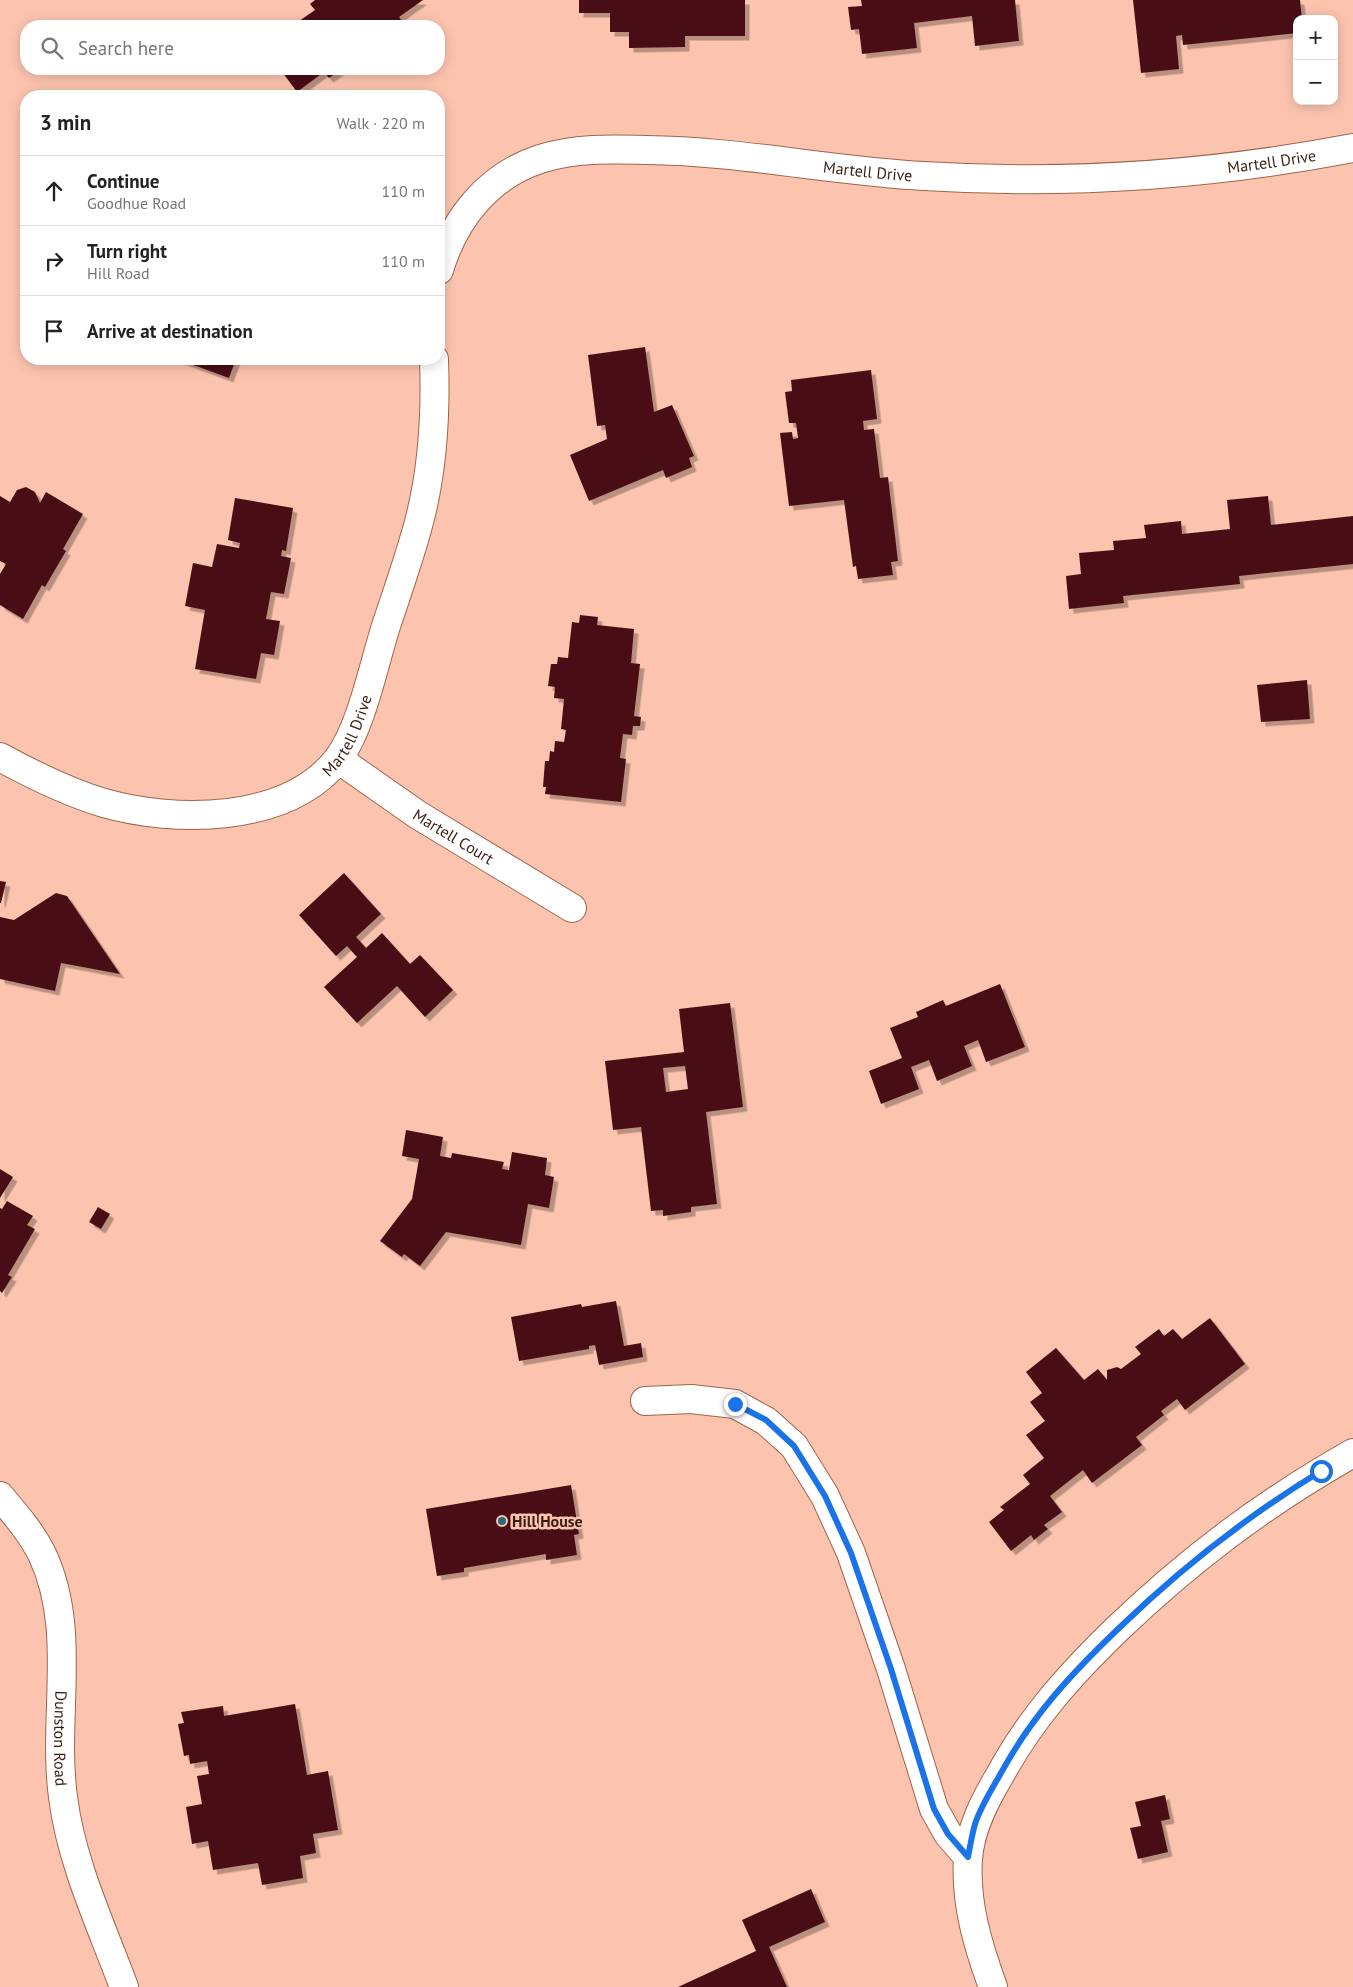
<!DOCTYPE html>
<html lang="en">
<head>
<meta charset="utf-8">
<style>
	:root { --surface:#fff; --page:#f2f2f2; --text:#222; --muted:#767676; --line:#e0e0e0 }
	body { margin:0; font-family:"PT Sans",sans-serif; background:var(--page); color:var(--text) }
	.controls { position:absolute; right:15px; top:15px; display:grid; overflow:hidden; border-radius:10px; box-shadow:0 2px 12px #0003 }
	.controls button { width:45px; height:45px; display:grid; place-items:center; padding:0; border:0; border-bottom:1px solid var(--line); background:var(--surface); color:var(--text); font:25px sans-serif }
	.stop { position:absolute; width:15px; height:15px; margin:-11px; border:4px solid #1a73e8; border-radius:50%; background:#fff }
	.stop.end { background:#1a73e8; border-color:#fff; box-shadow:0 1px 5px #0008 }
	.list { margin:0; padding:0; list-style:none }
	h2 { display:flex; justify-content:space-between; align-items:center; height:65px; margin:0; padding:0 20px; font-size:21px }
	h2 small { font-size:16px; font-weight:400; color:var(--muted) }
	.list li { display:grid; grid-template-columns:32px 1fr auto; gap:15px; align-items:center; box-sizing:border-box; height:70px; padding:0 20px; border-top:1px solid var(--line) }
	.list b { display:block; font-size:19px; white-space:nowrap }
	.list p { margin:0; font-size:16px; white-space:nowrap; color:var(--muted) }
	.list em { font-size:16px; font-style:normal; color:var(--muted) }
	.icon { flex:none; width:28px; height:28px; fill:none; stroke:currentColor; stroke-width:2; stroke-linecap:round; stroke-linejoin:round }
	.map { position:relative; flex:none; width:1353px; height:1987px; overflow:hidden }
	.search { position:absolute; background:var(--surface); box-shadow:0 2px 12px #0003; left:20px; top:20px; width:425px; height:55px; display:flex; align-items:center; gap:12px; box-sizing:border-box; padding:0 18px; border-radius:20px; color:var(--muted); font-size:19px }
	.panel { position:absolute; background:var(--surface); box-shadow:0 2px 12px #0003; left:20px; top:90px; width:425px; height:275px; border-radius:20px }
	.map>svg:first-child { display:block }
</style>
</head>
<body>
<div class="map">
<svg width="1353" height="1987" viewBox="0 0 1353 1987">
	<defs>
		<filter id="shadow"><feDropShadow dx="4.5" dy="4.5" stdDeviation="0" flood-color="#0004"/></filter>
	</defs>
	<rect width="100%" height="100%" fill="#fcc4af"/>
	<path fill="#4a0e12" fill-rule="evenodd" filter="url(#shadow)" d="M 315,0 L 423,0 L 399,17 L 404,24 L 400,26 L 292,26 L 315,10 L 310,4 Z
		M 579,0 L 745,0 L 745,36 L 685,36 L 685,47 L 629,48 L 629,32 L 610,32 L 610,13 L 579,13 Z
		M 861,0 L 1015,0 L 1019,41 L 975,46 L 972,16 L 914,23 L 917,48 L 862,54 L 859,29 L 851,30 L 848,7 L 862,6 Z
		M 1133,0 L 1300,0 L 1302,19 L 1297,19 L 1297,33 L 1183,45 L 1182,35 L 1176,36 L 1179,69 L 1141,73 Z
		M 280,69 L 342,69 L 329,78 L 324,72 L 297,92 Z
		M 645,347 L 654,412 L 672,405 L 694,456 L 689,458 L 692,467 L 666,478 L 663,470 L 589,501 L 570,455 L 607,439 L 605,425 L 597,426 L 588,355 Z
		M 177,359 L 236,359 L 229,378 Z
		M 871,370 L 877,419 L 863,421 L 864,430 L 874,429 L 880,478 L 888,477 L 898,561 L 891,562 L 893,575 L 858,579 L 856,566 L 853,567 L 844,500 L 789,506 L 780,433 L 792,432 L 793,439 L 798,438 L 796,423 L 789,423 L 785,392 L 792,391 L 791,380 Z
		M 26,487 L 35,492 L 40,503 L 46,492 L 83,514 L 63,549 L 66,551 L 45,587 L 42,585 L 23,619 L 0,605 L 0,574 L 6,564 L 0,561 L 0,496 L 10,502 L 17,490 Z
		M 1268,496 L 1271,525 L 1353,516 L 1353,564 L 1239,576 L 1240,584 L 1123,596 L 1124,603 L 1069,609 L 1066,576 L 1081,574 L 1079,553 L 1114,550 L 1113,541 L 1146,538 L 1144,525 L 1181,521 L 1182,534 L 1230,529 L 1227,500 Z
		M 235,498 L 293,508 L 286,551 L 282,550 L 281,556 L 291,558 L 284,594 L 271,592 L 266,619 L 280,621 L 274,655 L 261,653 L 256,679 L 195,669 L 205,610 L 185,606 L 193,563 L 212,567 L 217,544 L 239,548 L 240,543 L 228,540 Z
		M 580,615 L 598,617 L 597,625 L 634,629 L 631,663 L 640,664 L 634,716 L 641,717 L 640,726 L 633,726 L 632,735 L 623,734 L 620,758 L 626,759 L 621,802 L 545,794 L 546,787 L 543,787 L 545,761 L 549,761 L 550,751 L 554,752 L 555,741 L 564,742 L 566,730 L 561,729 L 564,699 L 554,698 L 555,687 L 548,686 L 551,664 L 557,664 L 558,657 L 568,658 L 572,622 L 579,623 Z
		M 1307,680 L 1310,719 L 1261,722 L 1257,685 Z
		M 344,873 L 381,914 L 356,937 L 366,948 L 382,933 L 410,964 L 420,955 L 453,990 L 425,1017 L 397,986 L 357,1023 L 324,987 L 357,957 L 347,946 L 336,956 L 299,915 Z
		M 0,881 L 6,882 L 1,903 L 0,903 Z
		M 56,893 L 67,896 L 120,974 L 61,963 L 55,991 L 0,979 L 0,917 L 14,920 Z
		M 1000,984 L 1025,1047 L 986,1062 L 978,1040 L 964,1046 L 972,1066 L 937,1081 L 929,1060 L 911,1067 L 919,1089 L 881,1104 L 869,1071 L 902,1058 L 890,1028 L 918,1017 L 916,1012 L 943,1000 L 946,1006 Z
		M 730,1003 L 743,1107 L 706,1112 L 717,1204 L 691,1207 L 691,1212 L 663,1216 L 663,1210 L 651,1211 L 641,1127 L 613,1130 L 605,1061 L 684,1052 L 679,1009 ZM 685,1066 L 688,1089 L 666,1092 L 663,1068 Z
		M 406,1130 L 443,1137 L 440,1156 L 451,1158 L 452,1153 L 504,1162 L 502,1169 L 509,1170 L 512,1152 L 547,1158 L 545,1175 L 554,1177 L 549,1208 L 528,1204 L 521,1245 L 446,1232 L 420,1266 L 404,1254 L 402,1257 L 380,1241 L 412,1199 L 419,1159 L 402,1156 Z
		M 0,1169 L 13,1177 L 0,1198 Z
		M 7,1201 L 33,1216 L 27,1225 L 35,1229 L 8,1275 L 12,1277 L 2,1293 L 0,1291 L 0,1208 L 2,1209 Z
		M 98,1207 L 110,1214 L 101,1229 L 89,1222 Z
		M 616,1301 L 624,1346 L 641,1343 L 643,1357 L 599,1365 L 595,1345 L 589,1346 L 589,1349 L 519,1361 L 511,1317 L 581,1304 L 582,1307 Z
		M 1210,1318 L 1245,1364 L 1185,1410 L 1177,1399 L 1161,1411 L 1164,1415 L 1136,1437 L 1142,1445 L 1092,1483 L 1083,1470 L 1050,1496 L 1062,1512 L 1044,1525 L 1048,1529 L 1034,1540 L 1031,1535 L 1011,1551 L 989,1522 L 1004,1510 L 1000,1507 L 1030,1484 L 1023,1475 L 1044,1458 L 1026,1435 L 1045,1421 L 1030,1402 L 1042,1393 L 1026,1372 L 1056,1348 L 1084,1380 L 1098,1369 L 1107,1380 L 1107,1370 L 1117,1367 L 1121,1369 L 1141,1354 L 1135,1347 L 1159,1329 L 1164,1336 L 1173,1329 L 1182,1339 Z
		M 571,1485 L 579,1534 L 574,1535 L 577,1555 L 546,1560 L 546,1554 L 464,1568 L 464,1572 L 437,1576 L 426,1509 Z
		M 295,1704 L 307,1775 L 328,1771 L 338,1830 L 313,1834 L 316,1853 L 300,1856 L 303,1878 L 262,1885 L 258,1863 L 213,1870 L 208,1841 L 192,1844 L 186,1807 L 202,1804 L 197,1776 L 209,1774 L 207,1761 L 190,1764 L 189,1755 L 184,1756 L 178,1724 L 184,1723 L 181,1712 L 223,1706 L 224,1716 Z
		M 1165,1795 L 1170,1819 L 1161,1821 L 1168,1852 L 1138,1859 L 1130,1828 L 1141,1826 L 1135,1802 Z
		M 811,1889 L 825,1922 L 769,1947 L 787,1987 L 678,1987 L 756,1951 L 742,1920 Z"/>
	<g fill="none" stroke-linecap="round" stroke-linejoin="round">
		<g stroke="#a1634a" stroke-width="30">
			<g id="minor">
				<path id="s1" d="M 439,270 C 454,219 488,176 540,159 C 575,148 610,149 646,150 C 740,151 831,171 924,176 C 1068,185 1211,175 1353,148"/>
				<path id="s2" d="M 0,757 C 33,775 67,792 104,803 C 175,823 287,824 338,759 C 362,727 374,662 387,623 C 398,590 410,556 419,522 C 433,469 436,413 434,359"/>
				<path id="s3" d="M 338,759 L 418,815 L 572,908"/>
				<path d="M 645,1401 L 691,1399 L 735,1404 L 766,1421 L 794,1446 L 825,1496 L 851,1553 L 891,1669 L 934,1809 L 948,1834 L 968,1857"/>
				<path id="s4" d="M 0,1496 C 15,1514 31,1532 42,1554 C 78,1630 52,1716 63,1797 C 71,1862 101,1925 124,1987"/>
				<path d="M 993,1987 C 978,1946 965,1903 968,1859 C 970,1829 985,1800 1000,1775 C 1031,1718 1069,1676 1115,1631 C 1189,1560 1263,1504 1353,1453"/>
			</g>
		</g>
		<use href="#minor" stroke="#fff" stroke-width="28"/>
	</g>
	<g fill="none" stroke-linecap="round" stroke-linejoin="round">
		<path stroke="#1a73e8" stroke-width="6" d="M 735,1404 L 766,1420 L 794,1446 L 825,1496 L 851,1553 L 891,1669 L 934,1809 L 948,1834 L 968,1857 C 970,1846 972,1835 975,1824 C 981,1806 992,1789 1001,1773 C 1032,1716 1071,1674 1118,1629 C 1180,1569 1247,1516 1321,1471"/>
	</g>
	<circle fill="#2a6a7e" stroke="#fcc4af" stroke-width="2" cx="502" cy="1521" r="5"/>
	<g text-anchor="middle" stroke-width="5" stroke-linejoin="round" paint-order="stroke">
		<g font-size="16" fill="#381e14" stroke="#fcc4af">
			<text dy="6" stroke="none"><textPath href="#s1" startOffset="891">Martell Drive</textPath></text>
			<text dy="6" stroke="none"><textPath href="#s1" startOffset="486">Martell Drive</textPath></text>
			<text dy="6" stroke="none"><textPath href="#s2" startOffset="390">Martell Drive</textPath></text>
			<text dy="6" stroke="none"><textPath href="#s3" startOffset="139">Martell Court</textPath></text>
			<text dy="6" stroke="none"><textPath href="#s4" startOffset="259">Dunston Road</textPath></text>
		</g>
		<g font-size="16" font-weight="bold" fill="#381e14" stroke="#fcc4af" text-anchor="start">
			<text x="512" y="1527">Hill House</text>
		</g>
	</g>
</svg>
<div class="controls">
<button>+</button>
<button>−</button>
</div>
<div class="stop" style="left:1321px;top:1471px"></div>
<div class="stop end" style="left:735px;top:1404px"></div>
<div class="search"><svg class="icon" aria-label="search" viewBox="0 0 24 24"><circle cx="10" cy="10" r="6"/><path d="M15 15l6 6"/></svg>Search here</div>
<section class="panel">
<h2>3 min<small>Walk · 220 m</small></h2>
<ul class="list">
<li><svg class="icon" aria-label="ahead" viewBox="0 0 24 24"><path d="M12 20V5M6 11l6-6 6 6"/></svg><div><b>Continue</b><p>Goodhue Road</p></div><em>110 m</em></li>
<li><svg class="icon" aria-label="right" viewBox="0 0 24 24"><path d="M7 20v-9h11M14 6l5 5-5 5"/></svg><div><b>Turn right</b><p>Hill Road</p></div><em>110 m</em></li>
<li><svg class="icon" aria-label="arrive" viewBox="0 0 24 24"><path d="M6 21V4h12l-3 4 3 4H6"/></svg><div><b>Arrive at destination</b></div></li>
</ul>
</section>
</div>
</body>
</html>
